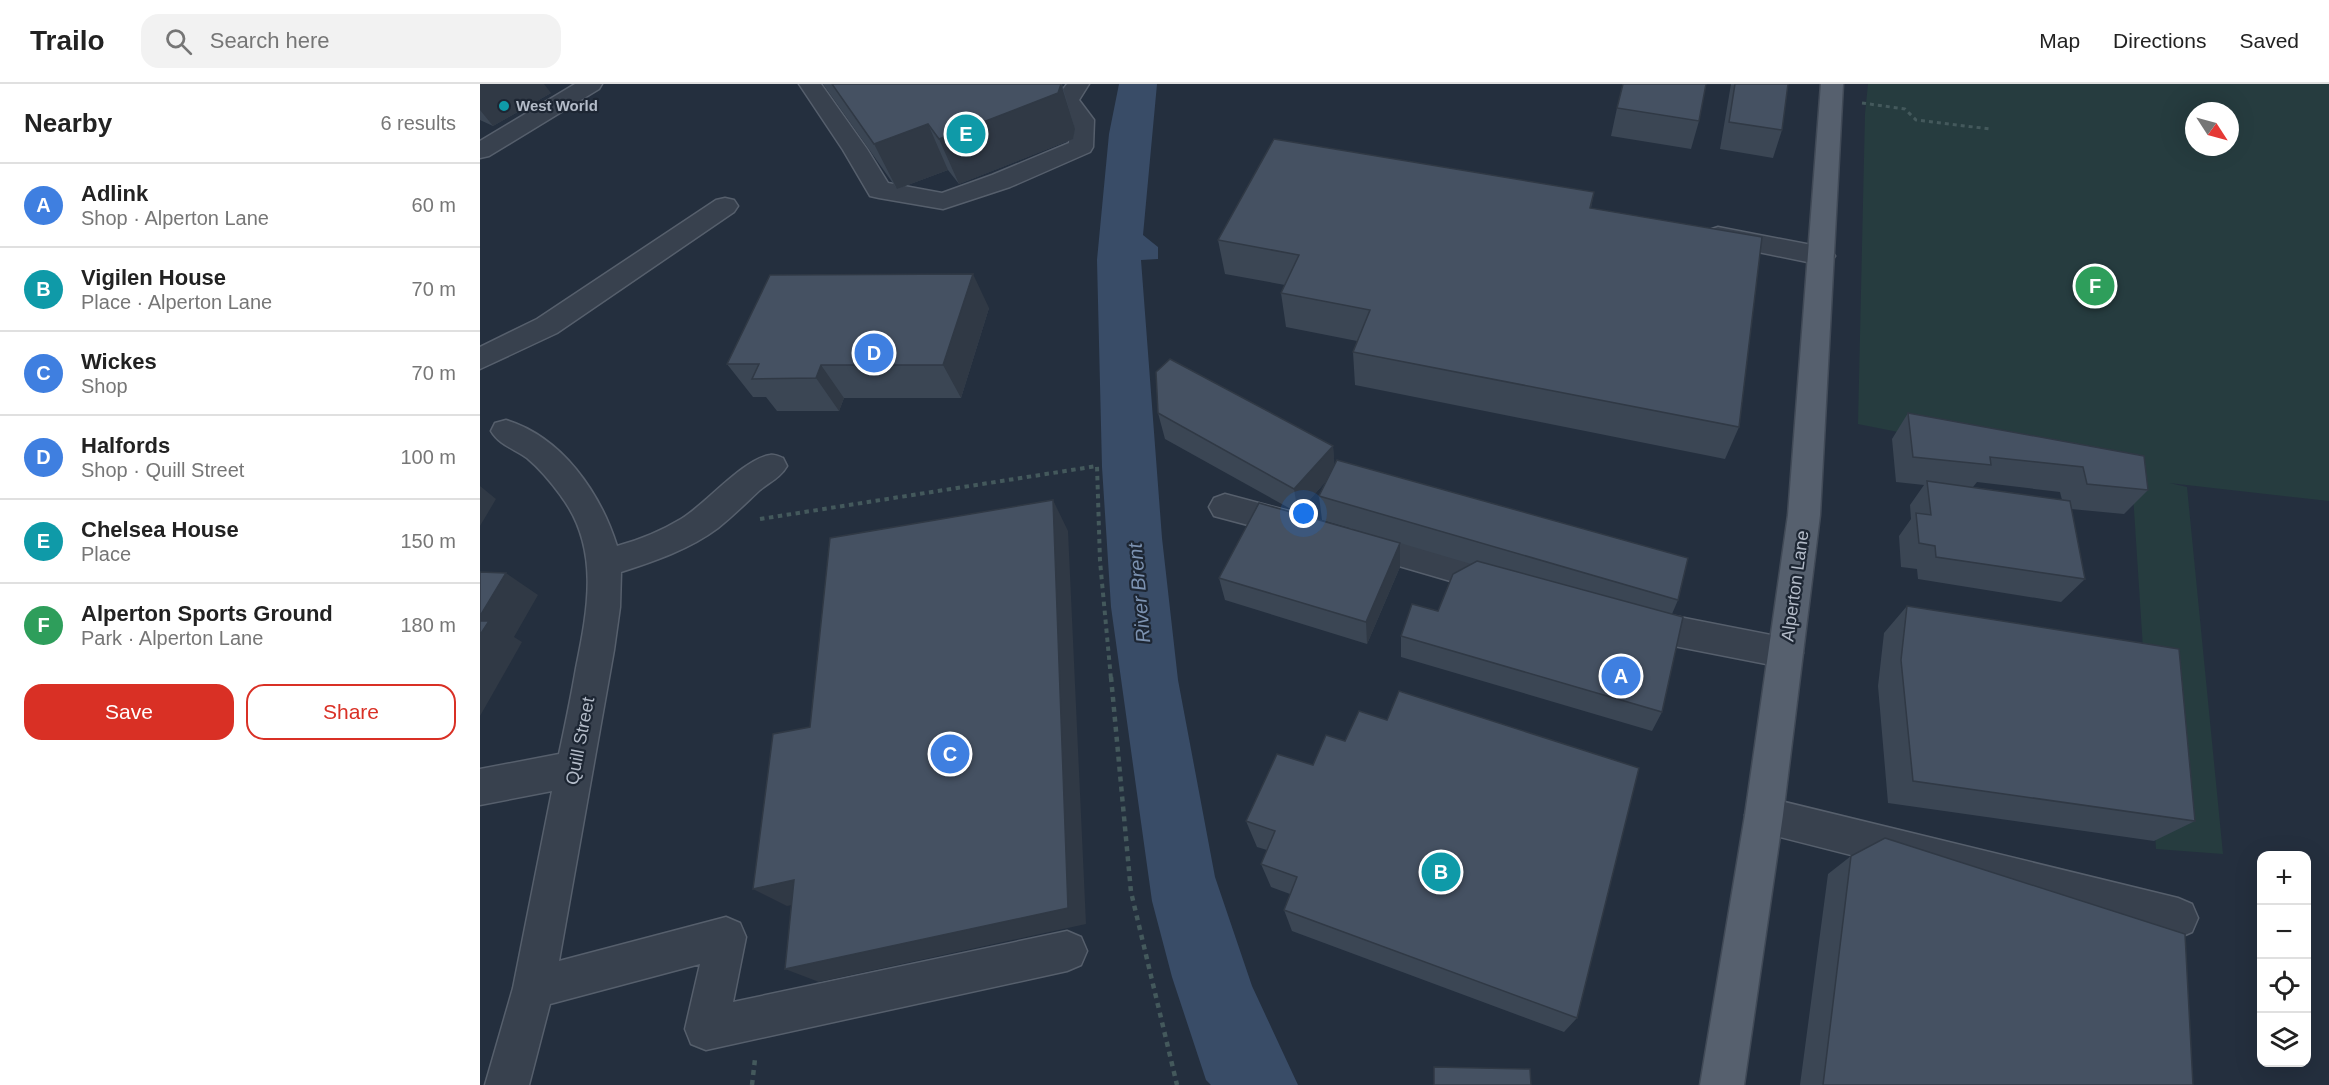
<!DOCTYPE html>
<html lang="en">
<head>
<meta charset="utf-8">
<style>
	:root { --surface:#fff; --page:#f2f2f2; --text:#222; --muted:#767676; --line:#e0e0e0; --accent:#d93025 }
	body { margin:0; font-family:Arial,sans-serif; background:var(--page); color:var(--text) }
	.controls { position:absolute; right:18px; bottom:18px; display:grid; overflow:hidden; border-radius:12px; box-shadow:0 6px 24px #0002 }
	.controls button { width:54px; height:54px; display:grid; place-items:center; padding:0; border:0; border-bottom:2px solid var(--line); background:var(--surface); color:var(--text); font:30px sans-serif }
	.compass { position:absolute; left:1705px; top:18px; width:54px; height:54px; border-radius:50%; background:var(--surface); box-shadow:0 6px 24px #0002; rotate:126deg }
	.you { position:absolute; left:824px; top:430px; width:21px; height:21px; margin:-15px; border:4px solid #fff; border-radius:50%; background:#1a73e8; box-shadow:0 0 0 9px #1a73e833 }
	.badge { display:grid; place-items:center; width:39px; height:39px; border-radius:50%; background:var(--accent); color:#fff; font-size:20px; font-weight:700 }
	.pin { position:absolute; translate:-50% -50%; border:3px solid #fff; box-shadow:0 2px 6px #0006 }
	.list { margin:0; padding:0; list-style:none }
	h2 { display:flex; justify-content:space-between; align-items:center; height:78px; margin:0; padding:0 24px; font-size:26px }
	h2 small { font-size:20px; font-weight:400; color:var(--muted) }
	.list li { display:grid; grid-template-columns:39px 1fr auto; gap:18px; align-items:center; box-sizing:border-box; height:84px; padding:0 24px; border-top:2px solid var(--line) }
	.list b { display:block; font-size:22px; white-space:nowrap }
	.list p { margin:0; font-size:20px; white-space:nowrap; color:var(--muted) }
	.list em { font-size:20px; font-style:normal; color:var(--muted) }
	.actions { display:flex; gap:12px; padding:18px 24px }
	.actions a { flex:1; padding:14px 0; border:2px solid var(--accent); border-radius:18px; text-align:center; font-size:21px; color:var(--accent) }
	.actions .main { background:var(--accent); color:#fff }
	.icon { flex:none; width:33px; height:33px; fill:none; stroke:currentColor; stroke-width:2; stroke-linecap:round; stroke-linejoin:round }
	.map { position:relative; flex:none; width:1849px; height:1001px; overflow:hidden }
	header { display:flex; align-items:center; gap:36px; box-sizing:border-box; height:84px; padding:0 30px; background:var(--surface); border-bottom:2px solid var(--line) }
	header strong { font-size:28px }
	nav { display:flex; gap:33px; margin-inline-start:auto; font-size:21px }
	.search { width:420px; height:54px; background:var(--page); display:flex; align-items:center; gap:15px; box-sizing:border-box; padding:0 21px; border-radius:18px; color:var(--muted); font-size:22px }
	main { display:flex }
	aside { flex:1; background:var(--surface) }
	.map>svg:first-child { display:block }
</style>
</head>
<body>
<header>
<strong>Trailo</strong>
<div class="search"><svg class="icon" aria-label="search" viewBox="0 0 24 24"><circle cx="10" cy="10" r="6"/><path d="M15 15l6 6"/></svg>Search here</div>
<nav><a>Map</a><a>Directions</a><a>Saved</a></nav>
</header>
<main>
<aside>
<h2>Nearby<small>6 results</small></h2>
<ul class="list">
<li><span class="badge" style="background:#3f7fe0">A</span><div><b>Adlink</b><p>Shop · Alperton Lane</p></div><em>60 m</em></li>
<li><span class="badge" style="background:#0f9aa8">B</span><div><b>Vigilen House</b><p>Place · Alperton Lane</p></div><em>70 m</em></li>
<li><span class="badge" style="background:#3f7fe0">C</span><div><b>Wickes</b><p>Shop</p></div><em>70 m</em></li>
<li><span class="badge" style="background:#3f7fe0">D</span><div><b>Halfords</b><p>Shop · Quill Street</p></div><em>100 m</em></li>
<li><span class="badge" style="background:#0f9aa8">E</span><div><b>Chelsea House</b><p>Place</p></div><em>150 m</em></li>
<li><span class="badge" style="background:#2e9e5b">F</span><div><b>Alperton Sports Ground</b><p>Park · Alperton Lane</p></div><em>180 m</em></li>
</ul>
<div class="actions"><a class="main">Save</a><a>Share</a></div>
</aside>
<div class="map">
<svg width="1849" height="1001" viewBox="0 0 1849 1001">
	<rect width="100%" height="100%" fill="#242f3e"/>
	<path fill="#263c3f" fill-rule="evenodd" d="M 1388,0 L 1849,0 L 1849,417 L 1689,399 L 1707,403 L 1743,770 L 1676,765 L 1652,395 L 1378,340 L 1385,30 ZM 1714,27 L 1750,27 L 1750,63 L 1714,63 Z"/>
	<path fill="#394c67" d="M 639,0 L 677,0 L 663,151 L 678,163 L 678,175 L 661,176 L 682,454 L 698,596 L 735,793 L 772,902 L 818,1001 L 731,1001 L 726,996 L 692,893 L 672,817 L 631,523 L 622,383 L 617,176 L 629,50 Z"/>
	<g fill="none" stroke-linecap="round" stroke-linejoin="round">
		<g stroke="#565f6c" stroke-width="3">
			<path id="minor" d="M 95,0 L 122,0 L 119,5 L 9,72 L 0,74 L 0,57 Z
				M 319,0 L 341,0 L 387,65 L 408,99 L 462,109 L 512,91 L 589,59 L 590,36 L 575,16 L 587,0 L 609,0 L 599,16 L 614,36 L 613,63 L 610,68 L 530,103 L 463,125 L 399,114 L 390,112 L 363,66 Z
				M 245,114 L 254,116 L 258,122 L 254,128 L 77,249 L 0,285 L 0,263 L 57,235 L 236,116 Z
				M 1238,143 L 1342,163 L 1351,166 L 1355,172 L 1351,178 L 1342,181 L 1229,158 L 1225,152 L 1229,146 Z
				M 26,336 C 82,353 120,408 137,462 C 159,456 181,447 201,435 C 226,420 263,375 290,371 C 294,370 298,372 303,374 L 307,382 C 301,393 290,398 280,406 C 266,419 253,432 238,444 C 210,465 175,477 141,488 L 140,523 L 134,566 L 79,877 L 246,833 L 260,839 L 266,853 L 253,918 L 587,847 L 601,853 L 607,867 L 601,881 L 587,887 L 226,966 L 211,960 L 205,945 L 220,880 L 70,920 L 49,1001 L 5,1001 L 33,904 L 72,707 L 0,721 L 0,685 L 79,670 C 85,642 91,613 96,584 C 108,525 120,464 81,412 C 71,398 60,385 47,374 C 35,365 19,361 11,347 L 15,339 Z
				M 745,410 L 828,432 L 833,441 L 828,450 L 817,454 L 734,432 L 729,423 L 734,414 Z
				M 875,444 L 1022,484 L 1034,488 L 1038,498 L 1034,508 L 1022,512 L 864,466 L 859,457 L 864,448 Z
				M 1155,521 L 1189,531 L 1306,554 L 1318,558 L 1323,569 L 1318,580 L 1306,584 L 1189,561 L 1143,546 L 1138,536 L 1143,526 Z
				M 1284,713 L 1698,814 L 1712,820 L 1718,834 L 1712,848 L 1698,854 L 1284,749 L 1271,744 L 1265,731 L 1271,718 Z"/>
		</g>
		<g stroke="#414a57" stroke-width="3">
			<path id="major" d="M 1341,0 L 1363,0 L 1340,431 L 1303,731 L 1264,1001 L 1220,1001 L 1265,731 L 1308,431 Z"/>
		</g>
		<path stroke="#44595c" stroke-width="3" stroke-dasharray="4 4" stroke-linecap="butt" d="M 1382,19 L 1425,25 L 1436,36 L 1510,45"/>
		<path stroke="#44595c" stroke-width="4" stroke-dasharray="4.5 4.5" stroke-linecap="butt" d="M 280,435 L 617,382 L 620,477 L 631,595"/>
		<path stroke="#44595c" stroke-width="4.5" stroke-dasharray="5 5" stroke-linecap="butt" d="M 631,593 L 651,808 L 697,1001
			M 272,1001 L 275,975"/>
		<use href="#minor" fill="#38414e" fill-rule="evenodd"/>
		<use href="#major" fill="#56606e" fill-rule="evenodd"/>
	</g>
	<path fill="#3b4654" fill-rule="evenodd" d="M 0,0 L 71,9 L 13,42 L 0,36 Z
		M 343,0 L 582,0 L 595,45 L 593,55 L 479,100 L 468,86 L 417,105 Z
		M 1251,0 L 1308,0 L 1302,46 L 1293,74 L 1240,65 Z
		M 1137,24 L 1219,37 L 1211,65 L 1131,52 Z
		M 1114,108 L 1111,124 L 1259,343 L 1245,375 L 875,301 L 873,268 L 877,257 L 806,243 L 801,209 L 805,201 L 745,190 L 738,156 Z
		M 509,224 L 481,314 L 364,314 L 359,327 L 297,327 L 286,313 L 273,313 L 247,280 Z
		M 678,329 L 853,362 L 854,381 L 1198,516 L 1192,530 L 1182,628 L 1172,647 L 921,573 L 921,552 L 958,527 L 991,480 L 842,436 L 839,412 L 847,396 L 818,429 L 685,355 Z
		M 1428,329 L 1664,372 L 1668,406 L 1644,430 L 1591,425 L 1605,495 L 1581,518 L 1438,495 L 1437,485 L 1421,483 L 1419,452 L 1431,435 L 1430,421 L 1444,401 L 1416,398 L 1412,355 ZM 1497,398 L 1580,408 L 1582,416 L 1493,403 Z
		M 920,483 L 887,560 L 745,516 L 739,494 Z
		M 1427,522 L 1715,737 L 1674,757 L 1408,719 L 1398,602 L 1404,549 Z
		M 797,670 L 1097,934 L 1084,948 L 812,847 L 804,826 L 810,810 L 791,803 L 781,780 L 787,766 L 777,763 L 766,737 Z
		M 1371,772 L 1713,1001 L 1320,1001 L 1348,790 Z"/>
	<path fill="#303945" d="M 0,0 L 64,0 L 71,9 L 13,42 L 0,26 Z
		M 581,0 L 595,45 L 593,55 L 479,100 L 459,55 Z
		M 448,40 L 468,86 L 417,105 L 394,60 Z
		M 493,190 L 509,224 L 481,314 L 463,281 Z
		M 341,281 L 364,314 L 359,327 L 336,294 Z
		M 853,362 L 855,387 L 818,429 L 814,405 Z
		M 0,402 L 16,415 L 0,442 Z
		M 573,416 L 588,447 L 606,840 L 339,898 L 305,885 Z
		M 920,459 L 920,483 L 887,560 L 886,538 Z
		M 26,489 L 58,511 L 34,553 L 42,558 L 0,632 L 0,532 Z
		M 314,796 L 346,814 L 307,822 L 273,805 Z"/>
	<path fill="#455162" stroke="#303945" stroke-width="1.5" d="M 352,0 L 581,0 L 578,9 L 459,55 L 448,40 L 394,60 Z
		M 1143,0 L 1226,0 L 1219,37 L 1137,24 Z
		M 1255,0 L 1308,0 L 1302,46 L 1249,38 Z
		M 794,55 L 1114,108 L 1110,124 L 1282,153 L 1259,343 L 873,268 L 890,226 L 801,209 L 819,171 L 738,156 Z
		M 493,190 L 463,281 L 341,281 L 336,294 L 272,295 L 279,280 L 247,280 L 290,191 Z
		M 690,275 L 853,362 L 814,405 L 678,329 L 676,288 Z
		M 1428,329 L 1664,372 L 1668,406 L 1607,400 L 1603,383 L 1510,373 L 1511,381 L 1433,373 Z
		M 857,376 L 1208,474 L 1198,516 L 839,412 Z
		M 1447,397 L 1590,417 L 1605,495 L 1456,473 L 1455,462 L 1439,459 L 1436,429 L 1451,431 Z
		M 573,416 L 588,824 L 305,885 L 314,796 L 273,805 L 293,650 L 330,643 L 350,454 Z
		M 779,419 L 920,459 L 886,538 L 739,494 Z
		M 997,477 L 1203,533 L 1182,628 L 921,552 L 932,520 L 958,527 L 973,490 Z
		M 0,488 L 26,489 L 0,532 Z
		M 1427,522 L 1699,565 L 1715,737 L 1433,697 L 1421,576 Z
		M 0,537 L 9,537 L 0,551 Z
		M 919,607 L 1159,684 L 1097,934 L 804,826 L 817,793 L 781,780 L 795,747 L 766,737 L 797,670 L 833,681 L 846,651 L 865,657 L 879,627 L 907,636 Z
		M 1405,754 L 1705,850 L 1713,1001 L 1343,1001 L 1371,772 Z
		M 954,983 L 1050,985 L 1051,1001 L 954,1001 Z"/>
	<circle fill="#0f9aa8" stroke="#1d2633" stroke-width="2" cx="24" cy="22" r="6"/>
	<g text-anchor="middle" stroke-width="4.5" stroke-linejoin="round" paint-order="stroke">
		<g font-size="15" font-weight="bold" fill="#b4bcc9" stroke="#1d2633" text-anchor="start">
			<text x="36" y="27">West World</text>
		</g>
		<g font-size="18" fill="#b4bcc9" stroke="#1d2633">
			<text transform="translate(1315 502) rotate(-82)" y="6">Alperton Lane</text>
			<text transform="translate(100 657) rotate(-79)" y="6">Quill Street</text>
		</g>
		<g font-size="20" font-style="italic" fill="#7c92b1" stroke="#1d2633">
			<text transform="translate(659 509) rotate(-95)" y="7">River Brent</text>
		</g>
	</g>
</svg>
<div class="controls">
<button>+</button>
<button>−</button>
<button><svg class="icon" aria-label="locate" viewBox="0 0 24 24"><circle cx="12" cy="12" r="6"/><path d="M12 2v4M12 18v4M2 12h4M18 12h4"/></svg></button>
<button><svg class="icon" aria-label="layers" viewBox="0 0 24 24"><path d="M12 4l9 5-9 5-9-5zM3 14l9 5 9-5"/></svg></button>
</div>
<svg class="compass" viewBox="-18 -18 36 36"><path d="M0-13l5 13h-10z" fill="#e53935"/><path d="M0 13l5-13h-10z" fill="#767676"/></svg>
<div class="you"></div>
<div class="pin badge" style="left:1141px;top:592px;background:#3f7fe0">A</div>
<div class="pin badge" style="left:961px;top:788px;background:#0f9aa8">B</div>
<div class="pin badge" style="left:470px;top:670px;background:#3f7fe0">C</div>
<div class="pin badge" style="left:394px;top:269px;background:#3f7fe0">D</div>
<div class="pin badge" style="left:486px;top:50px;background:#0f9aa8">E</div>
<div class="pin badge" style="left:1615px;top:202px;background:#2e9e5b">F</div>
</div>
</main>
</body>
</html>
